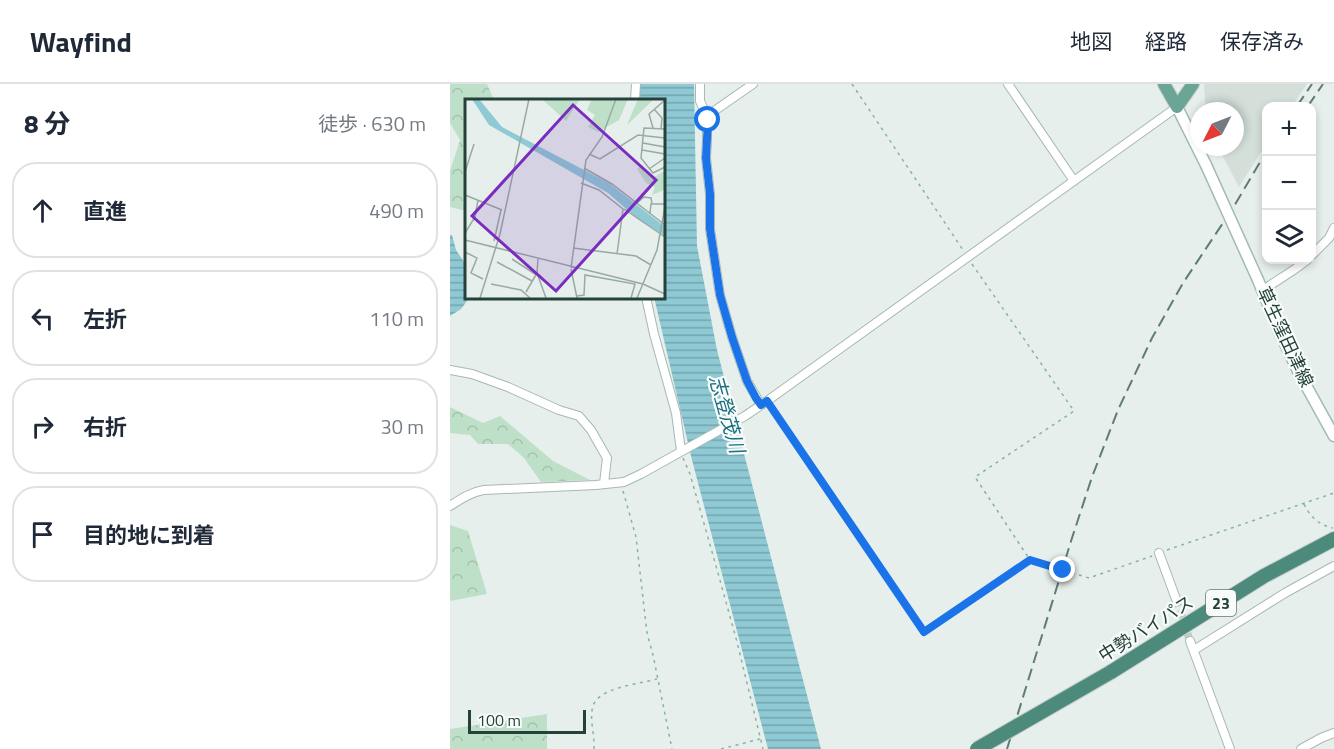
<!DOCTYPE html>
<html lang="ja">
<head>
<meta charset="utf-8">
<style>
	:root { --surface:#fff; --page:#f2f2f3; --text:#1f2937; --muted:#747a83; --line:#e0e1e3 }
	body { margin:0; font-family:"Titillium Web","Noto Sans JP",sans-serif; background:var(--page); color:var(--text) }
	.controls { position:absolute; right:18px; top:18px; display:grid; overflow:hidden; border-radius:12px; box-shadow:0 3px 9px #0003 }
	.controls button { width:54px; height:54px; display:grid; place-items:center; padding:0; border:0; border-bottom:2px solid var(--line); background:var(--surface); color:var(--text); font:30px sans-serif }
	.compass { position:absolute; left:740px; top:18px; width:54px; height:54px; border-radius:50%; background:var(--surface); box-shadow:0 3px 9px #0003; rotate:228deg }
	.scale { position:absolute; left:18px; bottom:15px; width:118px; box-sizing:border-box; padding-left:6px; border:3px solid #24423a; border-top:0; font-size:16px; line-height:21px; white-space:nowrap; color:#24423a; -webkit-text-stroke:4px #f7fbf9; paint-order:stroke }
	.stop { position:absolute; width:18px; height:18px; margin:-14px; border:4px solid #1a73e8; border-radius:50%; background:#fff }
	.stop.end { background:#1a73e8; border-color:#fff; box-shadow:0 2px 6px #0008 }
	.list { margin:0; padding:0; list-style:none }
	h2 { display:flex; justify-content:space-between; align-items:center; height:78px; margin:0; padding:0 24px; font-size:26px }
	h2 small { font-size:20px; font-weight:400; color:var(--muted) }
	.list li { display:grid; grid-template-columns:39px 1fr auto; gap:18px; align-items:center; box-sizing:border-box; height:96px; margin:0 12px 12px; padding:0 12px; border:2px solid var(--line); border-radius:24px }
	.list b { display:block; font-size:22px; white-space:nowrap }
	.list em { font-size:20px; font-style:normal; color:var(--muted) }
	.icon { flex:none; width:33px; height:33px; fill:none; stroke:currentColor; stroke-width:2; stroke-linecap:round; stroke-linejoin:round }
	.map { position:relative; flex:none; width:884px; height:665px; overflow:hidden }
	header { display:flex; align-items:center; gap:36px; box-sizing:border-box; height:84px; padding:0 30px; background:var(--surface); border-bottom:2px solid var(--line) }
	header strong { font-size:28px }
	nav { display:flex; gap:33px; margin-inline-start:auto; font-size:21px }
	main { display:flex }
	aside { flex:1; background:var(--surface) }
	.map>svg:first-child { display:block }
</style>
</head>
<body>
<header>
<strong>Wayfind</strong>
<nav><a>地図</a><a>経路</a><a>保存済み</a></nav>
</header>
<main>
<aside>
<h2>8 分<small>徒歩 · 630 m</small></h2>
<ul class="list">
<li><svg class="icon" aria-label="ahead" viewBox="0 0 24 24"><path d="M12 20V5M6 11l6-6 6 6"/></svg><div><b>直進</b></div><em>490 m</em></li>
<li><svg class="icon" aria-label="left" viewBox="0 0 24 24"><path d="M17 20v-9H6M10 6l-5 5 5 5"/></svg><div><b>左折</b></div><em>110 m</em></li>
<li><svg class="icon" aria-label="right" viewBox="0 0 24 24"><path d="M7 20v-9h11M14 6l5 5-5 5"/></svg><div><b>右折</b></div><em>30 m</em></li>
<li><svg class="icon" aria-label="arrive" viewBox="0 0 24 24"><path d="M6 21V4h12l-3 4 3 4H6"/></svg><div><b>目的地に到着</b></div></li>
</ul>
</aside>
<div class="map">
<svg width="884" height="665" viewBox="0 0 884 665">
	<defs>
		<pattern id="forest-crowns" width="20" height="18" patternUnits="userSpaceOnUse" patternTransform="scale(1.5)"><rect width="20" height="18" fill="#bfe0c8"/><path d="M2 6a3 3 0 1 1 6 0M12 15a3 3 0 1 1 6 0" fill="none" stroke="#a4c1ad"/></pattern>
		<pattern id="water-rules" width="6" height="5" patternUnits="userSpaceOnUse" patternTransform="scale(1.5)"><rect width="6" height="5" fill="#8ec9d4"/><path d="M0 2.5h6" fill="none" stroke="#74a5ad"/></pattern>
	</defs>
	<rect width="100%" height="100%" fill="#e6efeb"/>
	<path fill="#d4dfda" d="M 755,0 L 857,0 L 842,22 L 816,22 L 816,60 L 789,103 L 768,63 L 785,63 L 785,27 L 756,27 L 754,2 Z"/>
	<path fill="url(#forest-crowns)" d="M 0,0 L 37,0 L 44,16 L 16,16 L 16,127 L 0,123 L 0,87 L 10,56 L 0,39 Z
		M 0,323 L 33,339 L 50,332 L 103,377 L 140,396 L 91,398 L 74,374 L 58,360 L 28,360 L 20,351 L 0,349 Z
		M 0,441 L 18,447 L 37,510 L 0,517 Z
		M 97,630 L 97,665 L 0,665 L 0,645 Z"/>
	<path fill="url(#water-rules)" d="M 190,0 L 244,0 L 247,162 L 267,266 L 371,665 L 318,665 L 242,376 L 204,213 L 213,213 L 213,16 L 190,16 Z
		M 0,151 L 2,151 L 6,166 L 16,181 L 16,213 L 20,213 L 11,225 L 0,232 Z"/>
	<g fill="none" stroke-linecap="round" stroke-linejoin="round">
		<path stroke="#bfccc8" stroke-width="8" stroke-dasharray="8 4" stroke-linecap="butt" d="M 726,515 L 740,557"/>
		<g stroke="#a8b8b2" stroke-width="10">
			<path id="minor" d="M 250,0 L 250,17 L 257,32
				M 303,0 L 257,32 L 257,56 L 256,74 L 260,110 L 260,145 L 270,211 L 282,253 L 297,297 L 311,321
				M 558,0 L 624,97
				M 185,16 L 186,0
				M 862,171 L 879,154 L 884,144
				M 813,206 L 845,185 L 857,176
				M 196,213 L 204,250 L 226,329 L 231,367
				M 0,286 L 22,290 L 58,303 L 109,326 L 129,332 L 141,346 L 157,374 L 154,399
				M 0,422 C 11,415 21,408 34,406 L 146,401 L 174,398 L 191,390 L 295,332 L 317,317 L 727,23
				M 709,469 L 726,515
				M 740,557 L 780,665
				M 744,566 L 835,509 L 884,482
				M 851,665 L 871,654 L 884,649"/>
		</g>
		<g stroke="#a4bbb3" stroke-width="13">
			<path id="secondary" d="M 727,23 L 756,81
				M 808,196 L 829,247 L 848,287 L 884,352"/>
		</g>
		<g stroke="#c2cac8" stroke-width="14">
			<path id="primary" d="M 714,0 L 727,23 L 743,0"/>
		</g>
		<g stroke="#c2cac8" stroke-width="16">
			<path id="trunk" d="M 661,588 L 814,492 L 884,455"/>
		</g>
		<path stroke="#86b3a5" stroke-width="1.5" stroke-dasharray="3 4.5" stroke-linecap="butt" d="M 402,0 L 513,166
			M 522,180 L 624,327 L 525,393 L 580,476
			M 322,324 L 474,548 L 580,476 L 639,494 L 702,472
			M 233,374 L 240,390 L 268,489 L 287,558 L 313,665
			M 173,407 L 186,453 L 197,549 L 203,571 L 222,665
			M 854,420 C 860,433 869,441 883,444
			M 717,466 L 884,409
			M 144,665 C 145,651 139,635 143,622 C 149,603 190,600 207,595
			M 271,665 L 310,655"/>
		<use href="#minor" stroke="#fff" stroke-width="8"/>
		<use href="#secondary" stroke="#fff" stroke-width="10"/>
		<use href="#primary" stroke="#6aa596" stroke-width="12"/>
		<use href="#trunk" stroke="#4c8a7c" stroke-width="14"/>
		<path stroke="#5f7d75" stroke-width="2" stroke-dasharray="12 6" stroke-linecap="butt" d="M 847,22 L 862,0
			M 858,22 L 873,0
			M 557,665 L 622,454 L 642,393 L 668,326 L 702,254 L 733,199 L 783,124 L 816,68"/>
		<g stroke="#a4bbb3" stroke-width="13" stroke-linecap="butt">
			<path id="secondary-bridge" d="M 756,81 L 808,196"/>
		</g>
		<g stroke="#c2cac8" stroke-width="16" stroke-linecap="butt">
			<path id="trunk-bridge" d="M 527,665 L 661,588"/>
		</g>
		<use href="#secondary-bridge" stroke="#fff" stroke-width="10"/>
		<use href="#trunk-bridge" stroke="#4c8a7c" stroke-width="14"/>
	</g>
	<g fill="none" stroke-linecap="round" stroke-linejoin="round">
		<path stroke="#1a73e8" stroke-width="8" d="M 258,36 L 256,74 L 260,110 L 260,145 L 270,211 L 282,253 L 297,297 L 306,314 L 311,321 L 317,317 L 474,548 L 580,476 L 613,486"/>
	</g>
	<g text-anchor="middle" stroke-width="4.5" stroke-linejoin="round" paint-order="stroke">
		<rect fill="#f7fbf9" stroke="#637a73" stroke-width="1.5" x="756" y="506" width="30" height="26" rx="4.5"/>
		<g font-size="16" font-weight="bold" fill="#24423a">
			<text x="771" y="525">23</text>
		</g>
		<g font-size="18" fill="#24423a" stroke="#f7fbf9">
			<text transform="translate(835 253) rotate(65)" y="6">草生窪田津線</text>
			<text transform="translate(696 545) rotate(-32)" y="6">中勢バイパス</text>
		</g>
		<g font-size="20" font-style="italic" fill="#1c6f80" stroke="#f7fbf9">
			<text transform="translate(277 330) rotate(74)" y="7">志登茂川</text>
		</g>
	</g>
	<g transform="translate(15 15)">
		<rect width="200" height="200" fill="#e6efeb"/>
		<path d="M 77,0 L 115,0 L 101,22 ZM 127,0 L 163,0 L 154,21 L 133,33 L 123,28 L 130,16 L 122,11 ZM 173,0 L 189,0 L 162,26 ZM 177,66 L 183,76 L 191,77 L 199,72 L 199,91 L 187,96 L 190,88 L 181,84 L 172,70 Z" fill="#bfe0c8"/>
		<path d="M 7,0 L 14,0 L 37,28 L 144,84 L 199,127 L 199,136 L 174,121 L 143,94 L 24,26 Z" fill="#8ec9d4"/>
		<path fill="none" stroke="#98aaa4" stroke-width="1.5" d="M 189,10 L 197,19 L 196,30M 188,29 L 184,15 L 200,1M 200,30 L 179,29 L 176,59 L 188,74 L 200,68M 178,44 L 200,48M 177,51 L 200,55M 124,55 L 135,60 L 173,36 L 200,39M 119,69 L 147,85 L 200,126M 184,70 L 200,59M 0,73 L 9,45M 116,84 L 134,91 L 158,110 L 152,155M 0,96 L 37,111M 171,105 L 179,98 L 186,99 L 187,105M 159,110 L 200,138M 185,114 L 186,105 L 200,105M 0,134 L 10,118 L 13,101M 0,141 L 178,185 L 200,195M 29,142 L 36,111M 108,149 L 171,157 L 186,166M 0,153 L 12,159 L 6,174 L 18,180M 47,160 L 70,175M 73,160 L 72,174 L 81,199M 32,163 L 67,182M 106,169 L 121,61 L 137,38 L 151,0M 106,170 L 112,199M 26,185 L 56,191 L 65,199M 61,193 L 72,174M 112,197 L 119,196 L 120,176 L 170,185 L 166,199M 15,199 L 35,135 L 64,0M 172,199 L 192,151 L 200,108"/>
		<path fill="#7b2cbf" fill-opacity="0.15" stroke="#7b2cbf" stroke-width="3" d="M 108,6 L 191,81 L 91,192 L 7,117 Z"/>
		<rect width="200" height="200" fill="none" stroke="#24423a" stroke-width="3"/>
	</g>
</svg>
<div class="controls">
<button>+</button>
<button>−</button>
<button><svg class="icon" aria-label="layers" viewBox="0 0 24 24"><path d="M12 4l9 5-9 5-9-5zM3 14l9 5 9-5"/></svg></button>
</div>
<svg class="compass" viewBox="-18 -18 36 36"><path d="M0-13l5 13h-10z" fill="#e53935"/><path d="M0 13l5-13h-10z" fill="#747a83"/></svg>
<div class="scale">100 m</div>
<div class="stop" style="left:258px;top:36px"></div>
<div class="stop end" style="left:613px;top:486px"></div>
</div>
</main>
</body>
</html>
